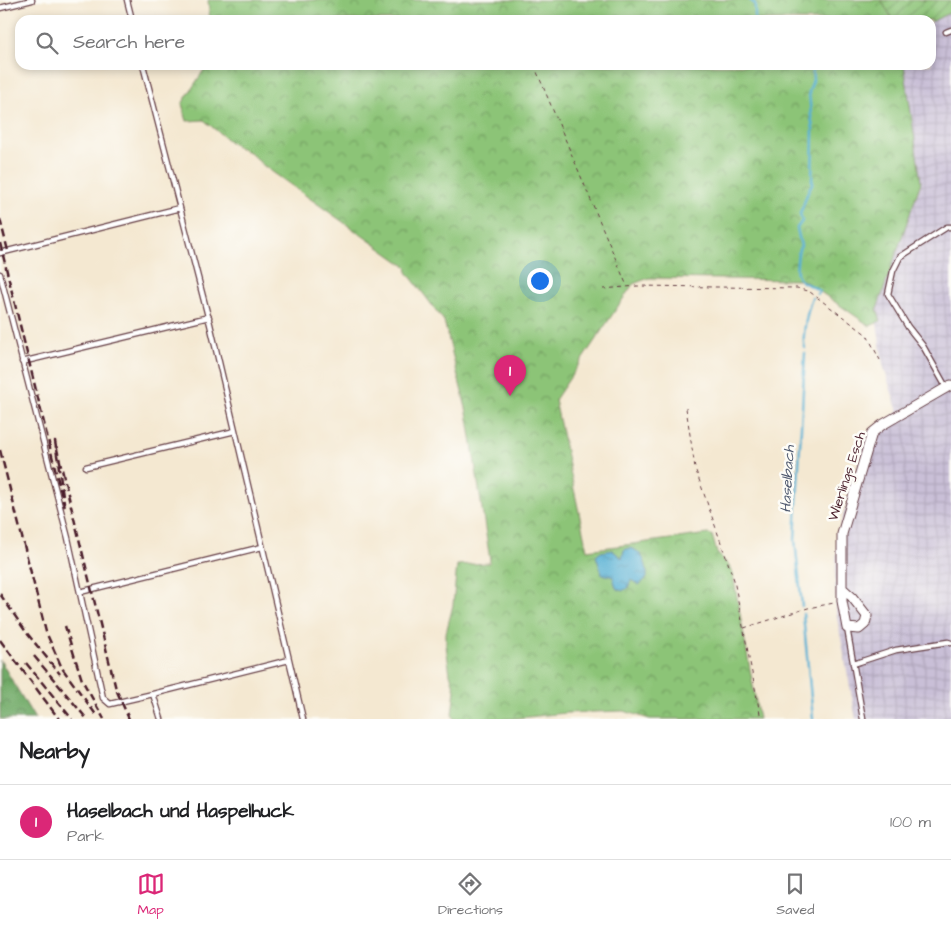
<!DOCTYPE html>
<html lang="en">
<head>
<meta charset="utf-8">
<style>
	:root { --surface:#fff; --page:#f2f2f2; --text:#202124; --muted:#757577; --line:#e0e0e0; --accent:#db2777 }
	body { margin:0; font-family:"Architects Daughter",sans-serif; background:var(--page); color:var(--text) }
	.you { position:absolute; left:539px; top:280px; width:18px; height:18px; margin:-12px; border:4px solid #fff; border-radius:50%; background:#1a73e8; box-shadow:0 0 0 8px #1a73e833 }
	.badge { display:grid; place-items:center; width:32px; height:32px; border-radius:50%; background:var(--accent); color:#fff; font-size:16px; font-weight:700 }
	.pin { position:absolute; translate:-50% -41px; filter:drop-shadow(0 1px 2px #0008) }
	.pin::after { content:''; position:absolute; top:26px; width:18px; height:15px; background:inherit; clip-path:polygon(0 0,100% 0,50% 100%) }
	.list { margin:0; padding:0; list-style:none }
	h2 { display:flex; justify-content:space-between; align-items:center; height:65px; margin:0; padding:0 20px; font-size:21px }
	h2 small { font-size:16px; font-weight:400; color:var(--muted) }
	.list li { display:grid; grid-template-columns:32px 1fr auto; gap:15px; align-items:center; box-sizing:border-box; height:75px; padding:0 20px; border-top:1px solid var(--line) }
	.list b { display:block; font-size:19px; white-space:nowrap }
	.list p { margin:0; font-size:16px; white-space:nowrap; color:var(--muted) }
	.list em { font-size:16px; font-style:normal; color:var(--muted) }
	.icon { flex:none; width:28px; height:28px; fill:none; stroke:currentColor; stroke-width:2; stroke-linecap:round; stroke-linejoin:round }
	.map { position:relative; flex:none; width:951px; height:719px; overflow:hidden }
	.search { position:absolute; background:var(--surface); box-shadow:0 2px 8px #0003; left:15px; right:15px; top:15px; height:55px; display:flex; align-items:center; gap:12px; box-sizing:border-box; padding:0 18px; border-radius:15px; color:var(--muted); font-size:19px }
	.sheet { height:140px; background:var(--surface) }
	nav { display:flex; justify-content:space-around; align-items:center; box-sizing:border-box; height:70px; border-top:1px solid var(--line); background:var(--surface); font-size:14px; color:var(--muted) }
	nav a { display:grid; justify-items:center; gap:2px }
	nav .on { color:var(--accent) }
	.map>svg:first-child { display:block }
</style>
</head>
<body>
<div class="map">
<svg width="951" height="719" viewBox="0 0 951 719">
	<defs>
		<pattern id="industrial-grid" width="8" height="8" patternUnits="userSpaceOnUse" patternTransform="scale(1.25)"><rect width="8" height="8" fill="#c9bfd7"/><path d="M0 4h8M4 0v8" fill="none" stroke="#aea4b9"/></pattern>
		<pattern id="forest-crowns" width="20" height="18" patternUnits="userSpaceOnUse" patternTransform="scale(1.25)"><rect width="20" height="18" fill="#71aa68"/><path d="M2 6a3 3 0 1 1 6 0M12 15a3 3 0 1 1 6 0" fill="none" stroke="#5f8a56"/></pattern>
		<pattern id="park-crowns" width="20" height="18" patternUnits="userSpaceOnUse" patternTransform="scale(1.25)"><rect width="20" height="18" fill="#8cc477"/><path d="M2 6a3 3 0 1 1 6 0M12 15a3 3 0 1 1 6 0" fill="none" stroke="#749f62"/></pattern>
		<pattern id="garden-furrows" width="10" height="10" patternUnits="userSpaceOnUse" patternTransform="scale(1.25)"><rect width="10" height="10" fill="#8cc477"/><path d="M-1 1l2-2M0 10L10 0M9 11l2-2" fill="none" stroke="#749f62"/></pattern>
		<pattern id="water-ripples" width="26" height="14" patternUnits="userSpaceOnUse" patternTransform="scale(1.25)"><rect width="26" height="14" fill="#57b0d4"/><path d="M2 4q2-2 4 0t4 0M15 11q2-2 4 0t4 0" fill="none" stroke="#4a8fac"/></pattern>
	</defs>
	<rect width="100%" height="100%" fill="#fdfcf7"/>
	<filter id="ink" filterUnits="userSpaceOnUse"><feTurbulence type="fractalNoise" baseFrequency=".02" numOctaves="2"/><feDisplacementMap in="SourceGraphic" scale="10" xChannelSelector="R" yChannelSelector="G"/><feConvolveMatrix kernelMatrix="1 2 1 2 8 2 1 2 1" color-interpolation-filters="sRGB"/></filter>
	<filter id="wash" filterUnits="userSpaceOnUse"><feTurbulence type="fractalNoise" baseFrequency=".0096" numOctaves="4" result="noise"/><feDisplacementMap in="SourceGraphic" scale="20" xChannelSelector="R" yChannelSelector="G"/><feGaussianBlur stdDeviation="1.12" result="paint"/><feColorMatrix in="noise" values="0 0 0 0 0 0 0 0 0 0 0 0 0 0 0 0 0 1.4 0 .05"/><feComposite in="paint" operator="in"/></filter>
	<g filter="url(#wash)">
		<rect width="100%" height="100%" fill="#f4e8d1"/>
		<path fill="url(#industrial-grid)" d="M 951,0 L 951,719 L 856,719 L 836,612 L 835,580 L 838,533 L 868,433 L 898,412 L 883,365 L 875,309 L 921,184 L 903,65 L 931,65 L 931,20 Z"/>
		<path fill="url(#forest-crowns)" stroke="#5e644a" d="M 0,660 L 35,719 L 0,719 Z"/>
		<path fill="url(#park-crowns)" stroke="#6b7251" d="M 208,0 L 882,0 L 894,20 L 210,20 Z
			M 207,65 L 904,65 L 921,182 L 877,309 L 881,321 L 870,326 L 803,280 L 649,278 L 633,284 L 555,400 L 587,550 L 708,534 L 712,535 L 717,553 L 729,566 L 733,575 L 759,719 L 650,719 L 624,711 L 566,713 L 508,719 L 454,719 L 452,714 L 455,690 L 450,674 L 446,646 L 446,633 L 453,605 L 457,565 L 489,563 L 490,560 L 467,412 L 444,321 L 407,272 L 408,268 L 264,166 L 249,152 L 241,149 L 230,142 L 204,120 L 187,121 L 182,104 Z"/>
		<path fill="url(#garden-furrows)" stroke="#6b7251" d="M 881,0 L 951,0 L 951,12 L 931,22 L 931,20 L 893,20 Z"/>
		<path fill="url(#water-ripples)" stroke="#506880" d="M 630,548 C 643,551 648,566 647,578 L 639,585 L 631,580 L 628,588 L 622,591 L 616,588 L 613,577 L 602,574 L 596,556 L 601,552 L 612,550 L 622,558 L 624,550 Z"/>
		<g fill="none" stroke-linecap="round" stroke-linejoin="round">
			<path stroke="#57b0d4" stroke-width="2.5" d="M 750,0 L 755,4 L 755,20
				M 812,65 L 813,80 L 809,92 L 811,116 L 813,129 L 812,184 C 806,193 805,204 800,213 L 802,221 L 797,228 L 801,246 C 797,251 798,256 797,262 C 794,285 805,281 820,291 L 817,294
				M 805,348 C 801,338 808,308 812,298
				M 802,606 L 795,540 L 805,353
				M 803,614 L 813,719"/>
		</g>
	</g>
	<g filter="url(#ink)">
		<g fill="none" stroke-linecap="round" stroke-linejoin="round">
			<g stroke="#643d44" stroke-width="7">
				<path id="lane" d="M 127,0 L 132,20
					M 0,8 L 32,0
					M 946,32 L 951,30
					M 143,65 L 210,324 L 303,719
					M 0,253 L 180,208
					M 0,274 L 68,538 L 103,698 L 110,704 L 153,694
					M 22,362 L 209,317
					M 946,387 L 923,346 L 908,327 L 888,294 L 893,271 L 900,257 L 947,227 L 951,227
					M 86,467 L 235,431
					M 80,592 L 262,547
					M 847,628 L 863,719
					M 853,664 L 896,650 L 948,642 L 951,643
					M 161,719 L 153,694 L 289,660"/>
			</g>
			<g stroke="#643d44" stroke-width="11">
				<path id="street" d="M 842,588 L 852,597 L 867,616 L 865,624 L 859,629 L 847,628 L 842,601 L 842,534 L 872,433 L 882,425 L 951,385"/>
			</g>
			<path stroke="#643d44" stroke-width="1" stroke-dasharray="4 4" stroke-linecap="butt" d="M 534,65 L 627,286
				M 603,289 L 637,286 L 797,288 L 810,292 L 867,335 L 880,360
				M 686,408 L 695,468 L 734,580 L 761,719
				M 744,628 L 808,608 L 834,603"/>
			<use href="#lane" stroke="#fff" stroke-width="4.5"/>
			<use href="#street" stroke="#fff" stroke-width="9"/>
			<path stroke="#4a1f2b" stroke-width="2.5" stroke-dasharray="8 4" stroke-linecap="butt" d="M 0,219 L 8,251
				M 0,243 L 65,509 L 55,441 L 112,673 L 116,689 L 129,719
				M 0,450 L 46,632 L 62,668 L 97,716
				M 0,594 L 26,632 L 60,674
				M 65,626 L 82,680 L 104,719
				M 0,640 L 59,719
				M 34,656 L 87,719
				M 26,663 L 72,719"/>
		</g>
	</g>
	<g text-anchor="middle" stroke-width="5" stroke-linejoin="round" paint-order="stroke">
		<g font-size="14" fill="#4a1f2b" stroke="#fdfcf7">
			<text transform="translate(846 476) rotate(-72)" y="5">Wierlings Esch</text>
		</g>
		<g font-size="15" font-style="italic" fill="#4f596f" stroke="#fdfcf7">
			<text transform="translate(787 479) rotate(-87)" y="5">Haselbach</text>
		</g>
	</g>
</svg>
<div class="you"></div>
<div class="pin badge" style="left:510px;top:396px">1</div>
<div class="search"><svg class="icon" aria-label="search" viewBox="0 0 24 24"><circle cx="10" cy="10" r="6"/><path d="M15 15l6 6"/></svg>Search here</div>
</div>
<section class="sheet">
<h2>Nearby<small></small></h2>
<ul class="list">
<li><span class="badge">1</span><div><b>Haselbach und Haspelhuck</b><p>Park</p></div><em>100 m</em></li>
</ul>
</section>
<nav>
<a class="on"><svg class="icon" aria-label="map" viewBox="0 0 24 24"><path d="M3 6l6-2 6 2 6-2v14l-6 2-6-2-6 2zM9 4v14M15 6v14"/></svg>Map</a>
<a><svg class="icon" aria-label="directions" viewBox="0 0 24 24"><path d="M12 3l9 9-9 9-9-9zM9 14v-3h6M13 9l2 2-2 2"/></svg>Directions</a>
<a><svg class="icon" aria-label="saved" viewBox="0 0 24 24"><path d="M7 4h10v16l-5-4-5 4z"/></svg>Saved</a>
</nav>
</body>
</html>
